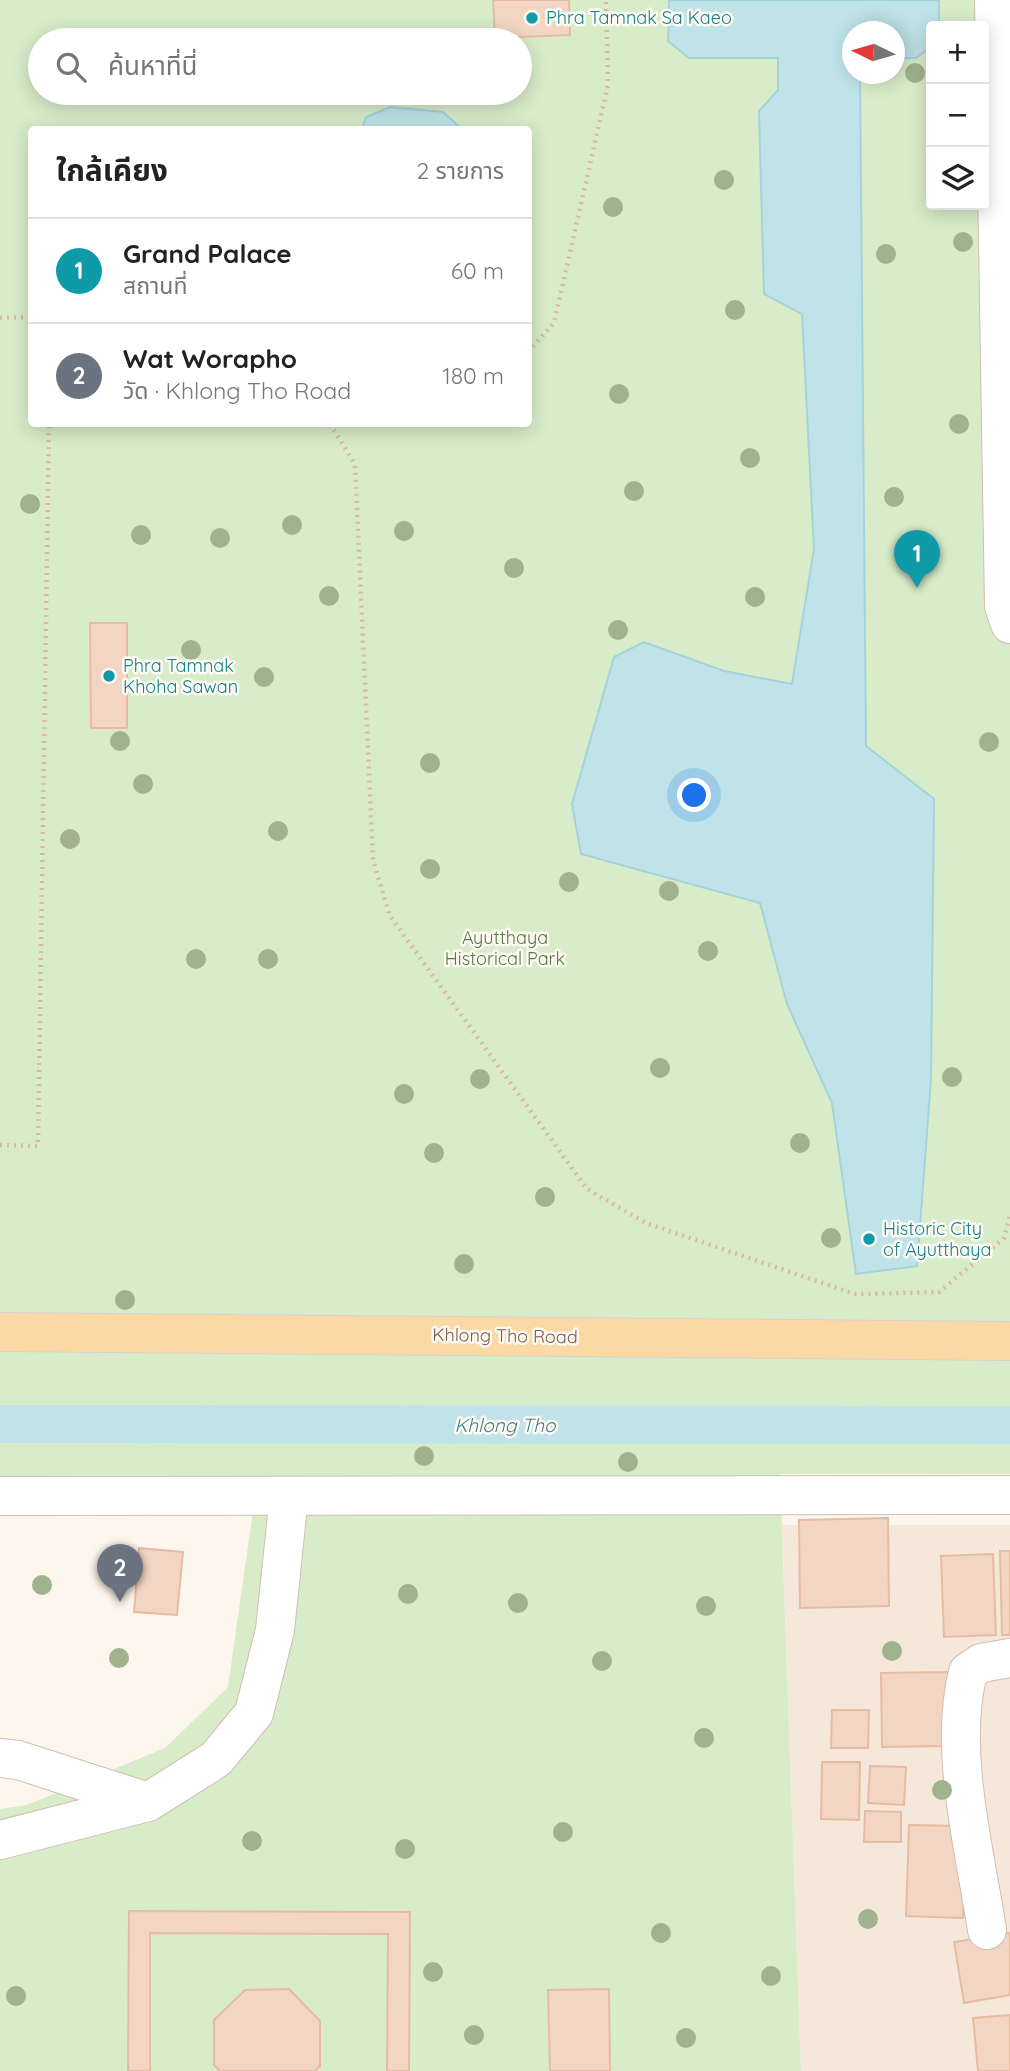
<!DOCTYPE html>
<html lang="th">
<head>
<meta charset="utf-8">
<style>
	:root { --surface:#fff; --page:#f2f2f2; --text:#222; --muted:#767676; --line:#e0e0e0; --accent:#1a73e8 }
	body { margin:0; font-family:Quicksand,"Noto Sans Thai",sans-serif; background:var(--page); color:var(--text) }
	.controls { position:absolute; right:21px; top:21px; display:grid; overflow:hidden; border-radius:7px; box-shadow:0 4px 18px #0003 }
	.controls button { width:63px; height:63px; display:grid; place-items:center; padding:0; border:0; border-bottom:2px solid var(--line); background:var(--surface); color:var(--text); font:35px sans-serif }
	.compass { position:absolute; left:842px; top:21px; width:63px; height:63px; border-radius:50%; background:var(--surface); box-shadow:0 4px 18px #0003; rotate:275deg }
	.you { position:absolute; left:695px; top:796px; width:24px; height:24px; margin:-18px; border:5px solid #fff; border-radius:50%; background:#1a73e8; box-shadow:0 0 0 10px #1a73e833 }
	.badge { display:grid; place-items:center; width:46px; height:46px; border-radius:50%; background:var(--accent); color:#fff; font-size:23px; font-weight:700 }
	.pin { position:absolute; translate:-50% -58px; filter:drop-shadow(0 2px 4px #0008) }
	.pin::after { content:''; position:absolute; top:37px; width:24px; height:21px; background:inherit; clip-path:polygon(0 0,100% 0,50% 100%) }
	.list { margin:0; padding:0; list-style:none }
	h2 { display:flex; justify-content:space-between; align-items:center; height:91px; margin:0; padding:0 28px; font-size:30px }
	h2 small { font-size:23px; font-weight:400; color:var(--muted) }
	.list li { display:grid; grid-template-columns:46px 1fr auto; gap:21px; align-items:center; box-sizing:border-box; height:105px; padding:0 28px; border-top:2px solid var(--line) }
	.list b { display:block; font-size:26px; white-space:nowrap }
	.list p { margin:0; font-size:23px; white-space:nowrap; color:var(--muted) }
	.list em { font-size:23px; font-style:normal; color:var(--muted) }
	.icon { flex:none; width:38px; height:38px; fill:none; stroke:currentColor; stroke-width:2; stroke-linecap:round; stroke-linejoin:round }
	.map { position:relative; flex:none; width:1010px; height:2071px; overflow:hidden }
	.search { position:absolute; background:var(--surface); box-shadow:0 4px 18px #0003; left:28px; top:28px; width:504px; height:77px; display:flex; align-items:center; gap:18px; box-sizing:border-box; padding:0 24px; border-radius:38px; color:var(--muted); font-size:26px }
	.panel { position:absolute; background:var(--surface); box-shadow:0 4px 18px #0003; left:28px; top:126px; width:504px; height:301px; border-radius:7px }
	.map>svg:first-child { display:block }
</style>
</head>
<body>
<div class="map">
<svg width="1010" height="2071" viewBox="0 0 1010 2071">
	<rect width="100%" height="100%" fill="#fdf6ec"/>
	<path fill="#f5e8da" d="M 782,1525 L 1010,1525 L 1010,2071 L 801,2071 Z"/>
	<path fill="#d8ecc9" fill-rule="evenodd" d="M 0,0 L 1010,0 L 1010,1474 L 780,1474 L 801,2071 L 0,2071 L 0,1809 L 27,1805 L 165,1748 L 228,1687 L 252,1518 L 254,1481 L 0,1480 ZM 931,26 L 984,26 L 984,205 L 931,205 ZM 852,32 L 894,32 L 894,74 L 852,74 ZM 40,40 L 520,40 L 520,93 L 40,93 ZM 32,130 L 528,130 L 528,424 L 32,424 Z"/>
	<path fill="#bfe3e8" stroke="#a5d3da" stroke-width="2" d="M 669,0 L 939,0 L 939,26 L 931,26 L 931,47 L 916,58 L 895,58 L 894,32 L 852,32 L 852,74 L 860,74 L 866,746 L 934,799 L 931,1079 L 917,1266 L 856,1274 L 832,1103 L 787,1004 L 760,903 L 581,854 L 572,804 L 614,657 L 644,642 L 724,671 L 792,684 L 814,549 L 802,314 L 764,294 L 759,111 L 778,90 L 778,58 L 689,58 L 668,41 Z
		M 390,107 L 443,112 L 462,129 L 362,129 L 366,117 Z"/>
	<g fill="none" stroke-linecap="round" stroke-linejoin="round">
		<path stroke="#bfe3e8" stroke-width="38" d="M 0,1424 L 1010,1425"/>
	</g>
	<path fill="#f3d5c3" stroke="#e6bba3" stroke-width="2" d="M 493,0 L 569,0 L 570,35 L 495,38 Z
		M 90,623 L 127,623 L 127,728 L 91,728 Z
		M 888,1518 L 889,1606 L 800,1608 L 799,1520 Z
		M 139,1548 L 183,1552 L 177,1615 L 134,1612 Z
		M 1000,1551 L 1010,1551 L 1010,1635 L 1002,1635 Z
		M 993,1554 L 996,1635 L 944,1637 L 941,1556 Z
		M 948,1672 L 949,1746 L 882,1747 L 881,1673 Z
		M 832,1710 L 869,1710 L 868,1748 L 831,1748 Z
		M 822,1762 L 860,1762 L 859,1820 L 821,1819 Z
		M 870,1766 L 906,1767 L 904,1805 L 868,1803 Z
		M 865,1811 L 901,1812 L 901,1842 L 864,1842 Z
		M 909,1825 L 966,1826 L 963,1918 L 906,1916 Z
		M 129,1911 L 410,1912 L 409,2071 L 387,2071 L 388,1934 L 150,1933 L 150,2071 L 128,2071 Z
		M 1010,1933 L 1010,1995 L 964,2003 L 954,1942 Z
		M 289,1989 L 320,2021 L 320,2066 L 315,2071 L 220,2071 L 214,2065 L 214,2020 L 245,1990 Z
		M 609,1989 L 610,2071 L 550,2071 L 548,1990 Z
		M 1010,2015 L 1010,2071 L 978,2071 L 973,2018 Z"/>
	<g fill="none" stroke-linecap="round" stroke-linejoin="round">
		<g stroke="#d1beb0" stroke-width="40">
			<path id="minor" d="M 994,0 L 1004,606 L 1010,624
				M 0,1496 L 1010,1495
				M 0,1758 L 18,1760 L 148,1802
				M 0,1840 L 148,1802 L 216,1759 L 254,1713 L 275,1630 L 289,1496
				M 987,1930 C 975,1850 948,1752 968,1672 L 981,1663 L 1010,1658"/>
		</g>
		<g stroke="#dad1cd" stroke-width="40">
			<path id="major" d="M 0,1332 L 1010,1341"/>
		</g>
		<path stroke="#d9b8a5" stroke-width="4.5" stroke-dasharray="2 5" stroke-linecap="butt" d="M 0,318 L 32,317
			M 528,352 L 554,323 L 608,85 L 606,0
			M 330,424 L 355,464 L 373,860 L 390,916 L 587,1189 L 646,1223 L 855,1294 L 939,1292 L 1004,1238 L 1010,1216
			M 0,1145 L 38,1146 L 49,424"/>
		<use href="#minor" stroke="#fff" stroke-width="38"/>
		<use href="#major" stroke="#fbd9a5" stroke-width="38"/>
	</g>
	<g fill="#a0b28e">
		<circle cx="915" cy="73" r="10"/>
		<circle cx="724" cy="180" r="10"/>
		<circle cx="613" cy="207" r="10"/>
		<circle cx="963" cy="242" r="10"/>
		<circle cx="886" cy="254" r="10"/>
		<circle cx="735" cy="310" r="10"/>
		<circle cx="619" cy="394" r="10"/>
		<circle cx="959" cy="424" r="10"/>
		<circle cx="750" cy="458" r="10"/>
		<circle cx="634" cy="491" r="10"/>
		<circle cx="894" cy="497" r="10"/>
		<circle cx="30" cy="504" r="10"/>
		<circle cx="292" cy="525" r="10"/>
		<circle cx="404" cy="531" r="10"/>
		<circle cx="141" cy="535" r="10"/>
		<circle cx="220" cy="538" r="10"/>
		<circle cx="514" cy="568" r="10"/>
		<circle cx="329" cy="596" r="10"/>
		<circle cx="755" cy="597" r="10"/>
		<circle cx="618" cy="630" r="10"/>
		<circle cx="191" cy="650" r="10"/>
		<circle cx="264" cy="677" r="10"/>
		<circle cx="120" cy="741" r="10"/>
		<circle cx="989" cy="742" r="10"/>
		<circle cx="430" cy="763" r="10"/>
		<circle cx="143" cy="784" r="10"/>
		<circle cx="278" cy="831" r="10"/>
		<circle cx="70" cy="839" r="10"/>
		<circle cx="430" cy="869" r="10"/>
		<circle cx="569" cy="882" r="10"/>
		<circle cx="669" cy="891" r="10"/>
		<circle cx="708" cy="951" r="10"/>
		<circle cx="196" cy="959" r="10"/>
		<circle cx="268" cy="959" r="10"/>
		<circle cx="660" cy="1068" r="10"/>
		<circle cx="952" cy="1077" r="10"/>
		<circle cx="480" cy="1079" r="10"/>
		<circle cx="404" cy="1094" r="10"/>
		<circle cx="800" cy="1143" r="10"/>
		<circle cx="434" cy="1153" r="10"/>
		<circle cx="545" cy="1197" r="10"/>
		<circle cx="831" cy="1238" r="10"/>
		<circle cx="464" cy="1264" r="10"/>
		<circle cx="125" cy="1300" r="10"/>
		<circle cx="424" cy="1456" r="10"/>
		<circle cx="628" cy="1462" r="10"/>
		<circle cx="42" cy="1585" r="10"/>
		<circle cx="408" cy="1594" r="10"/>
		<circle cx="518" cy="1603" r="10"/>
		<circle cx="706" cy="1606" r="10"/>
		<circle cx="892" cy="1651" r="10"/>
		<circle cx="119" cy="1658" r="10"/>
		<circle cx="602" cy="1661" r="10"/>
		<circle cx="704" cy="1738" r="10"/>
		<circle cx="942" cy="1790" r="10"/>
		<circle cx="563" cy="1832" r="10"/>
		<circle cx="252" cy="1841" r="10"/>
		<circle cx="405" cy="1849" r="10"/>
		<circle cx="868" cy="1919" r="10"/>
		<circle cx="661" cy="1933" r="10"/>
		<circle cx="433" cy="1972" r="10"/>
		<circle cx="771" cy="1976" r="10"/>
		<circle cx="16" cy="1996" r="10"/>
		<circle cx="474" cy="2035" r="10"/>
		<circle cx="686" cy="2038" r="10"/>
	</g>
	<g fill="#0f9aa8" stroke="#fffaf3" stroke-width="2.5">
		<circle cx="532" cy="18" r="7"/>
		<circle cx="109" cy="676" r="7"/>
		<circle cx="869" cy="1239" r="7"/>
	</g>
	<g text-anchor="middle" stroke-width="5" stroke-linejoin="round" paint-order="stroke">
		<g font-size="18" fill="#0d838f" stroke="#fffaf3" text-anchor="start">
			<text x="546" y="24">Phra Tamnak Sa Kaeo</text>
			<text x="123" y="672">Phra Tamnak<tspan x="123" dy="21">Khoha Sawan</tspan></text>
			<text x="883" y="1235">Historic City<tspan x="883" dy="21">of Ayutthaya</tspan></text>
		</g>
		<g font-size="18" fill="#537a41" stroke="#fffaf3">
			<text x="505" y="944">Ayutthaya<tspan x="505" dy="21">Historical Park</tspan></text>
		</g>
		<g font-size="18" fill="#7a5c4d" stroke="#fffaf3">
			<text transform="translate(505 1336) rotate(1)" y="6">Khlong Tho Road</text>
		</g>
		<g font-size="19" font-style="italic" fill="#437c86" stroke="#fffaf3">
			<text x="505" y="1432">Khlong Tho</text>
		</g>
	</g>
</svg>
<div class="controls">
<button>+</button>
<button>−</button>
<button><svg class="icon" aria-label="layers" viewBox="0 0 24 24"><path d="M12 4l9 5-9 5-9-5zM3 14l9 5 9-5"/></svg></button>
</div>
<svg class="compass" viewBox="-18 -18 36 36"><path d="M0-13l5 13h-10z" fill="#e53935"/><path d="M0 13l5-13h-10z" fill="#767676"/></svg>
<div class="you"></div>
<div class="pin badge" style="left:917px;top:588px;background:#0f9aa8">1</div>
<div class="pin badge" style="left:120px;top:1602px;background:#6b7280">2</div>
<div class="search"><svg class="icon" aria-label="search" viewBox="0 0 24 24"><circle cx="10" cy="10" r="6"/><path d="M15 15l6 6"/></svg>ค้นหาที่นี่</div>
<section class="panel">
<h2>ใกล้เคียง<small>2 รายการ</small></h2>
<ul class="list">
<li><span class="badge" style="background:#0f9aa8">1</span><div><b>Grand Palace</b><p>สถานที่</p></div><em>60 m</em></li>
<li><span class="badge" style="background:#6b7280">2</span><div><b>Wat Worapho</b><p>วัด · Khlong Tho Road</p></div><em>180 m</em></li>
</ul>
</section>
</div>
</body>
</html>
